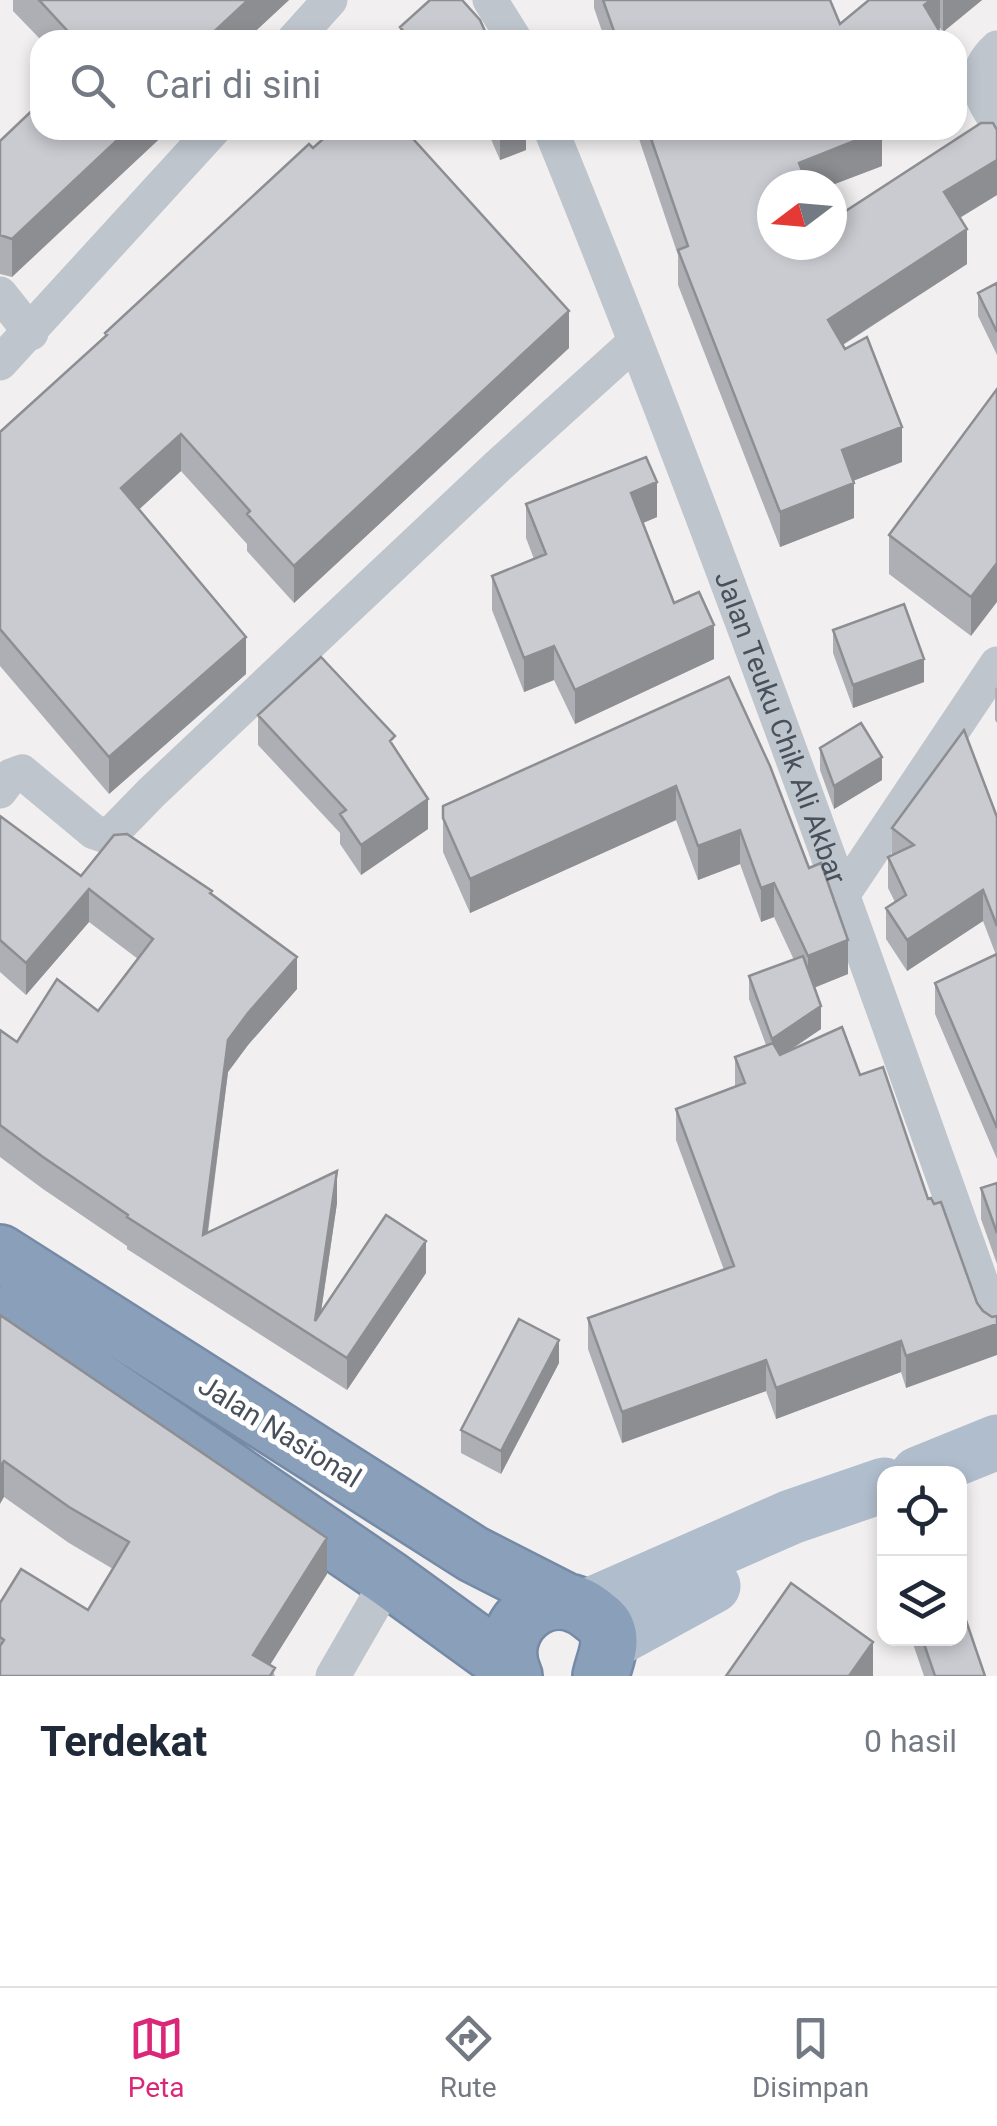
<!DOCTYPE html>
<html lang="id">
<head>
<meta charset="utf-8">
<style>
	:root { --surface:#fff; --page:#f6f6f7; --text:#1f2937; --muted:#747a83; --line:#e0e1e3; --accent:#db2777 }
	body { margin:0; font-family:Roboto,sans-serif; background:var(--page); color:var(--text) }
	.controls { position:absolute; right:30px; bottom:30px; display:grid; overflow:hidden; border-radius:20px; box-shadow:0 5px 15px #0003 }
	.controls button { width:90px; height:90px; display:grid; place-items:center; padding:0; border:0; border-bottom:2px solid var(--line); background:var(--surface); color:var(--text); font:50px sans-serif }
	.compass { position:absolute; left:757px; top:170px; width:90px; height:90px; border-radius:50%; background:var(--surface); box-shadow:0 5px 15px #0003; rotate:254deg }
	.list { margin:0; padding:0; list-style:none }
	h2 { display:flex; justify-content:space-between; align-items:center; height:130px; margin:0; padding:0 40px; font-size:42px }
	h2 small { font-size:32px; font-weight:400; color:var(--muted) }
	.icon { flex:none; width:55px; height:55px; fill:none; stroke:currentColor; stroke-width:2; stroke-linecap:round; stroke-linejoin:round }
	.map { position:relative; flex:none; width:997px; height:1676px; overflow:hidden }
	.search { position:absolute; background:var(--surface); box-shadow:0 5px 15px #0003; left:30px; right:30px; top:30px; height:110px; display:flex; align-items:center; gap:25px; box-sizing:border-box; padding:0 35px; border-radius:30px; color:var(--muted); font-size:38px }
	.sheet { height:310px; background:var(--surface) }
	nav { display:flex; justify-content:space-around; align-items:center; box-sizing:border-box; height:140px; border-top:2px solid var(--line); background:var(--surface); font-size:28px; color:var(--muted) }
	nav a { display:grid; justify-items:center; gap:5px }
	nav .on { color:var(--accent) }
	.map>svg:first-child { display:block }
</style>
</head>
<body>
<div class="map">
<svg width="997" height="1676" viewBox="0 0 997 1676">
	<rect width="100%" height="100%" fill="#f1efef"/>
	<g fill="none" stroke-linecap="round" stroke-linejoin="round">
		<g stroke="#758aa6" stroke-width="60">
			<path id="highway" d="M 0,1253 L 473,1554 L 565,1601
				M 0,1314 L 389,1579 L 509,1666
				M 514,1676 C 491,1627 547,1578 591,1613 C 597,1618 605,1623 607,1630 C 613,1644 604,1662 601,1676"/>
		</g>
		<g stroke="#bec5cd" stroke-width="35">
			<path d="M 490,0 L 515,40"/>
			<path d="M 294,40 L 330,0"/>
			<path d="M 997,48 C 971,72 977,95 997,121"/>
			<path id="s1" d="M 551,130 C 712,524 854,926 997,1327"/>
			<path d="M 0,294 L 31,333"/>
			<path d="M 0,363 L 213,130"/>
			<path d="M 0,791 L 11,776 L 22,772 L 94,832 L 103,835 L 114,831 L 152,792 L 498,466 L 634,343"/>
			<path d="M 843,894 L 997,664"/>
			<path d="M 333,1676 L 389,1579"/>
		</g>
		<path stroke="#b0bdcc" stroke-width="55" d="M 918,1474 L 997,1442
			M 584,1608 L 791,1517 L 884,1485
			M 609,1643 L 713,1586"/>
		<use href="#highway" stroke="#8a9fba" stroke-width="55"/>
	</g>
	<path fill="#adafb4" d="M 13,0 L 289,0 L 246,40 L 41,40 L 13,11 Z
		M 594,0 L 830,0 L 840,24 L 869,0 L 982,0 L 943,32 L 940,28 L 938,29 L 943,40 L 605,40 L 594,8 Z
		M 400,27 L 489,40 L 400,40 Z
		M 40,103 L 12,277 L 0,274 L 0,141 Z
		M 487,130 L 526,130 L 526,150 L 500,160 Z
		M 636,130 L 882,130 L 882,166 L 832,185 L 772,185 L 832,245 L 997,130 L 997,195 L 960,218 L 967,264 L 843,345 L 902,462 L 853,481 L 854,518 L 780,547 L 678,285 L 678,255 Z
		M 313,148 L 569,348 L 294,603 L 247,551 L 247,544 L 181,471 L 138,510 L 246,674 L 109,794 L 0,666 L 0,432 L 105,338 L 105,333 Z
		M 997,283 L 997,355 L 978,316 L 978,293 Z
		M 997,389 L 971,636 L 889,574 L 889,535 Z
		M 526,504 L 657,517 L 643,523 L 674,603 L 714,659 L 575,724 L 554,680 L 524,692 L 492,610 L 492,576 L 534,559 L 526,538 Z
		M 833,630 L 924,682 L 853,708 L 833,653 Z
		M 729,677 L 848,974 L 814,988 L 821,1029 L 786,1053 L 860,1075 L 928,1199 L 906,1388 L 901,1372 L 776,1419 L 766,1391 L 622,1443 L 588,1349 L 588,1318 L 724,1270 L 676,1140 L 676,1109 L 735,1087 L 735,1057 L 766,1045 L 749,999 L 749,976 L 794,960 L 774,917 L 761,922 L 740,864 L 698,880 L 676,820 L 470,913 L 443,852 L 443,806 Z
		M 997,687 L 997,723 L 995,720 L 995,689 Z
		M 258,715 L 395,748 L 428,829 L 361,875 L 340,844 L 340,833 L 258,745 Z
		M 820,748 L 882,780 L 834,809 L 820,770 Z
		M 0,816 L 81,876 L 212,895 L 297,989 L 248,1045 L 228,1072 L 208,1233 L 337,1203 L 321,1312 L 426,1273 L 347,1390 L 127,1249 L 127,1246 L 43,1189 L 0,1157 L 0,1030 L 17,1042 L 98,1011 L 138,959 L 89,922 L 26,995 L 0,972 Z
		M 997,817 L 997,1159 L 935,1014 L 935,983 L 996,955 L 983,921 L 907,971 L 886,939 L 886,908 L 895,902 L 888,888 L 888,857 L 892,855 L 892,828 Z
		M 997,1183 L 997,1264 L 981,1219 L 981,1188 Z
		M 0,1315 L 327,1574 L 270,1665 L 275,1676 L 0,1676 L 0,1603 L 88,1610 L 113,1569 L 69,1543 L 4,1497 Z
		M 559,1363 L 501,1474 L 461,1453 L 461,1430 Z
		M 911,1638 L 960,1638 L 985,1676 L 924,1676 Z"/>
	<path fill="#8d8e92" d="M 248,0 L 289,0 L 246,40 L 205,40 Z
		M 931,0 L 940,0 L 940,28 L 924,40 L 924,5 Z
		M 943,0 L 982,0 L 943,32 Z
		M 960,66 L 960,101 L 957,104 L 957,69 Z
		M 128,130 L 169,130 L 12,277 L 12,239 Z
		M 519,130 L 526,130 L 526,150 L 500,160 L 500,138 Z
		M 882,131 L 882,166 L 832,185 L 799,185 L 799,163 Z
		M 997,160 L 997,195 L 944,227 L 944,192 Z
		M 967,229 L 967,264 L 828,354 L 828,320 Z
		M 569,311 L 569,348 L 294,603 L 294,566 Z
		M 902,427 L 902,462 L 842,485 L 842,450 Z
		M 181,434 L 181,471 L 121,526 L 121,488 Z
		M 657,482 L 657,517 L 631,528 L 631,493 Z
		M 854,483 L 854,518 L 780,547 L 780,512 Z
		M 997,563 L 997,602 L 971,636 L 971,597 Z
		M 714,625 L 714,659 L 575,724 L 575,690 Z
		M 246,637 L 246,674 L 109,794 L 109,757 Z
		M 554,646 L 554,680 L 524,692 L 524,658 Z
		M 924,659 L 924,682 L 853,708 L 853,685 Z
		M 882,757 L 882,780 L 834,809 L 834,786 Z
		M 676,786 L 676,820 L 470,913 L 470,879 Z
		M 428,799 L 428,829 L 361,875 L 361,845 Z
		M 740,830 L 740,864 L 698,880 L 698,846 Z
		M 774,883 L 774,917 L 761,922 L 761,888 Z
		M 89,889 L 89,922 L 26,995 L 26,963 Z
		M 983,890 L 983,921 L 907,971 L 907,940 Z
		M 848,940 L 848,974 L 808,990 L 808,956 Z
		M 297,957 L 297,989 L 248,1045 L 228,1072 L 203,1267 L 203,1235 L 228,1040 L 248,1013 Z
		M 821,1006 L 821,1029 L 772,1062 L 772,1039 Z
		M 337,1171 L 337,1203 L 317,1339 L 315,1321 Z
		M 426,1241 L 426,1273 L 347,1390 L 347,1358 Z
		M 997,1324 L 997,1355 L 906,1388 L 906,1356 Z
		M 559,1340 L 559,1363 L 501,1474 L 501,1451 Z
		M 901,1341 L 901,1372 L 776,1419 L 776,1388 Z
		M 766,1360 L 766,1391 L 622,1443 L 622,1412 Z
		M 4,1461 L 4,1497 L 0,1504 L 0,1467 Z
		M 327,1538 L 327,1574 L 263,1676 L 253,1655 Z
		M 873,1642 L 873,1676 L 849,1676 Z"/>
	<path fill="#c9cbd1" stroke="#8d8e92" stroke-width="2.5" d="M 39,0 L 248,0 L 205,40 L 76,40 Z
		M 430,0 L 462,0 L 480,20 L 489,40 L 459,40 L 457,34 L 451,40 L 411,40 L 400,27 Z
		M 603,0 L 830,0 L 840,24 L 869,0 L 931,0 L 924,5 L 943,37 L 940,40 L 617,40 Z
		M 40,103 L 40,130 L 128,130 L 12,239 L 0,235 L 0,141 Z
		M 981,123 L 993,123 L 997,130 L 997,160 L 944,192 L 967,229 L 828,320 L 845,349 L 867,337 L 902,427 L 842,450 L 854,483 L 780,512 L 678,250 L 688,246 L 648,130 L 882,130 L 799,163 L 808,185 L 772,185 L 772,245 L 832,245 L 832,220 Z
		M 333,130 L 405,130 L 569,311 L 294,566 L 247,514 L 250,511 L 181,434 L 121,488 L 246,637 L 109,757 L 0,629 L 0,432 L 107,335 L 105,333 L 309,144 L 313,148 Z
		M 497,130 L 519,130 L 500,138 Z
		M 997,283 L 997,332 L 978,293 Z
		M 997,389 L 997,563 L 971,597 L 889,535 Z
		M 646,457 L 657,482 L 631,493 L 674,603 L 699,592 L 714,625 L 575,690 L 554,646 L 524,658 L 492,576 L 546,554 L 526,504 Z
		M 904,604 L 924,659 L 853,685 L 833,630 Z
		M 321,657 L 395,736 L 390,741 L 428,799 L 361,845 L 340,814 L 346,810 L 258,715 Z
		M 729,677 L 770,766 L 809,868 L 821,863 L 848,940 L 808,956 L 774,883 L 761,888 L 740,830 L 698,846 L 676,786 L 470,879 L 443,818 L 443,806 Z
		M 861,723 L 882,757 L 834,786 L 820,748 Z
		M 964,730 L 997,817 L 997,926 L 983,890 L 907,940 L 886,908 L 906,895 L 888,857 L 914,845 L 892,828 Z
		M 0,816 L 81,876 L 114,835 L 127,834 L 212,891 L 210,893 L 297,957 L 248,1013 L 228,1040 L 203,1235 L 337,1171 L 315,1321 L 386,1215 L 426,1241 L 347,1358 L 127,1217 L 128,1215 L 43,1157 L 0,1125 L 0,1030 L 17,1042 L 57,979 L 98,1011 L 153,939 L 89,889 L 26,963 L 0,940 Z
		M 997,954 L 997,1128 L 935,983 Z
		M 803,956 L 821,1006 L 772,1039 L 749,976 Z
		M 842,1027 L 860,1075 L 883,1067 L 928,1199 L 931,1198 L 934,1204 L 941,1202 L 977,1303 L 983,1311 L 992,1317 L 997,1316 L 997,1324 L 906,1356 L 901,1341 L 776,1388 L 766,1360 L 622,1412 L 588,1318 L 734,1266 L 676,1109 L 745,1083 L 735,1057 L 773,1043 L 780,1055 Z
		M 997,1183 L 997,1233 L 981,1188 Z
		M 0,1315 L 327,1538 L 253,1655 L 275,1668 L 270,1676 L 0,1676 L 0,1646 L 4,1640 L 0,1637 L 0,1603 L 21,1569 L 88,1610 L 129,1542 L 69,1507 L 4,1461 L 0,1467 Z
		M 519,1319 L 559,1340 L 501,1451 L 461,1430 Z
		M 791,1583 L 873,1642 L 849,1676 L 726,1676 Z
		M 960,1603 L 985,1676 L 935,1676 L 922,1638 L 960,1638 Z"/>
	<g text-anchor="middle" stroke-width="10" stroke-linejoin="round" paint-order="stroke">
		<g font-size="28" fill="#48515b" stroke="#fff">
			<text dy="10" stroke="none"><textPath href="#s1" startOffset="640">Jalan Teuku Chik Ali Akbar</textPath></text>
			<text transform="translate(280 1431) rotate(32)" y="10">Jalan Nasional</text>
		</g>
	</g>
</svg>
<div class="controls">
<button><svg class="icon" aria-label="locate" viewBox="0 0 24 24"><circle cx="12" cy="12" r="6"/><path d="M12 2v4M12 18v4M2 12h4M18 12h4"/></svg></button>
<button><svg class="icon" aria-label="layers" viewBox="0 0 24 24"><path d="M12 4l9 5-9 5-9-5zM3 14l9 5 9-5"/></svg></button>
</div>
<svg class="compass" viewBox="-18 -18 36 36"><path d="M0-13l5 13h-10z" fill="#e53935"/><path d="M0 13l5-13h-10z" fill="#747a83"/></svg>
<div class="search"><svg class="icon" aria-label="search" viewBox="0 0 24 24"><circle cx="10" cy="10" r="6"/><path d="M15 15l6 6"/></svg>Cari di sini</div>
</div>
<section class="sheet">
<h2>Terdekat<small>0 hasil</small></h2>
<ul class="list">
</ul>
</section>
<nav>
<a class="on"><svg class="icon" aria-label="map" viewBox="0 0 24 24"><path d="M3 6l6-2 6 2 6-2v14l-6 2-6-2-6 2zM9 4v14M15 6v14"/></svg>Peta</a>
<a><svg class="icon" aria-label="directions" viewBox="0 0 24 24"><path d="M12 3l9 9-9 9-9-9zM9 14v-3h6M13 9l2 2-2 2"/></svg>Rute</a>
<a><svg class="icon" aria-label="saved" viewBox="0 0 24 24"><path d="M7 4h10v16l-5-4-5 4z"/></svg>Disimpan</a>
</nav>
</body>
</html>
